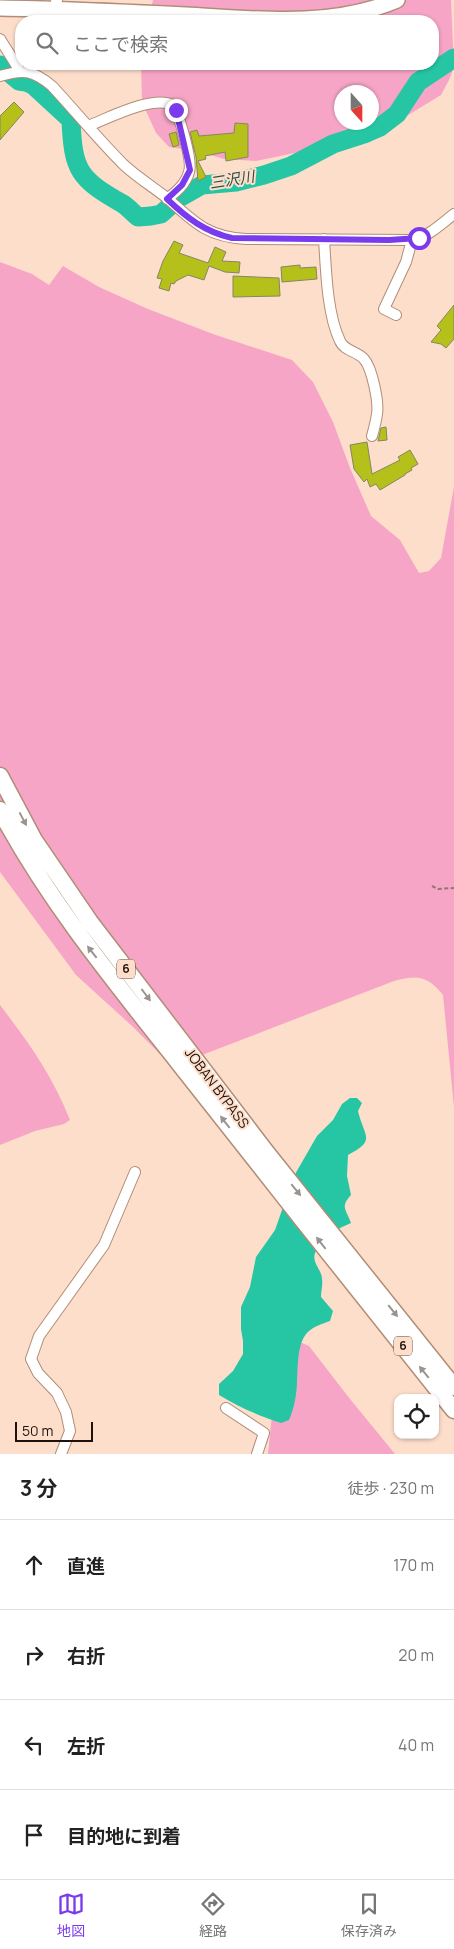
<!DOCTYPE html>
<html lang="ja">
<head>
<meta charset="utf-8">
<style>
	:root { --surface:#fff; --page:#f2f2f2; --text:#222; --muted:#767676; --line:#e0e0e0; --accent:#7c3aed }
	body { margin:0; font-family:Manrope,"Noto Sans JP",sans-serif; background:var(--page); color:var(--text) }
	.controls { position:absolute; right:15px; bottom:15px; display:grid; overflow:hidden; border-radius:10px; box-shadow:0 1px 4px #0004 }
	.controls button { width:45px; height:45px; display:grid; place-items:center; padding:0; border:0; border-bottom:1px solid var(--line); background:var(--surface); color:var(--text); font:25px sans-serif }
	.compass { position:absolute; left:334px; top:85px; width:45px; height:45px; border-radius:50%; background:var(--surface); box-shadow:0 1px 4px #0004; rotate:159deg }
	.scale { position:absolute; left:15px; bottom:12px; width:78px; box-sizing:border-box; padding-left:5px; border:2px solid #1f120a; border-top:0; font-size:14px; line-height:18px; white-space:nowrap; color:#1f120a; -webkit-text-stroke:4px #fddecb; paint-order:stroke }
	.stop { position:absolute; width:15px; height:15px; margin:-11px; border:4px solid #7c3aed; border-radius:50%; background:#fff }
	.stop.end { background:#7c3aed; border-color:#fff; box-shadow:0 1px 5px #0008 }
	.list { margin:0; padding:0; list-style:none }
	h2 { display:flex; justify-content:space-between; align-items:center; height:65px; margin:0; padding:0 20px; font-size:21px }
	h2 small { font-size:16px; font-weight:400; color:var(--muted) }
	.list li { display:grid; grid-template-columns:32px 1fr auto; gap:15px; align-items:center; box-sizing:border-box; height:90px; padding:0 20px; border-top:1px solid var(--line) }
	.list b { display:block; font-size:19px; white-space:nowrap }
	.list em { font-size:16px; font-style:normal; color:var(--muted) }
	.icon { flex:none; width:28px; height:28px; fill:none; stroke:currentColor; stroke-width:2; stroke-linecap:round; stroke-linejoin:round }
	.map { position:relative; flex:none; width:454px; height:1454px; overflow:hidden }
	.search { position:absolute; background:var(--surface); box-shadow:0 1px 4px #0004; left:15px; right:15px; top:15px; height:55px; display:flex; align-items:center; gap:12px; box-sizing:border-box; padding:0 18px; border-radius:20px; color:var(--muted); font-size:19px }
	.sheet { height:425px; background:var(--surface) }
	nav { display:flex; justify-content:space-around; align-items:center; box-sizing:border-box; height:70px; border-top:1px solid var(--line); background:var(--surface); font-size:14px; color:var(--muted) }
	nav a { display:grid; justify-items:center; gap:2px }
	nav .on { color:var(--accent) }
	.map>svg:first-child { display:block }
</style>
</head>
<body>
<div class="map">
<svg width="454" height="1454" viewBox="0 0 454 1454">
	<rect width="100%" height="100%" fill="#fddecb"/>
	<path fill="#f6a5c6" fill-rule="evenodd" d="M 153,0 L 451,0 L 454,67 L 449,80 L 441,95 L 400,120 L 309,150 L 256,161 L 224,159 L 197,151 L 169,147 L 156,133 L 142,102 L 141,64 L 433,64 L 433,21 L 148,21 ZM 342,92 L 372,92 L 372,122 L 342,122 Z
		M 0,262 L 32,274 L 49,285 L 63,266 L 99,287 L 148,309 L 213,334 L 292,360 L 313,382 L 333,422 L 350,468 L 371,516 L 400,540 L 419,573 L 429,571 L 441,558 L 454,487 L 454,1107 L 443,995 C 427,975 417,975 394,981 L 189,1060 L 164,1058 L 132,1026 L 76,975 L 0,872 Z
		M 0,1005 C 29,1043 52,1075 70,1120 L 64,1124 L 35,1131 L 0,1145 Z
		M 290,1338 L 309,1346 L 350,1399 L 395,1454 L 268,1454 L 274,1395 Z"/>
	<path fill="#26c6a4" d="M 350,1098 L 357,1098 L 362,1103 L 358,1111 C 364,1137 377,1140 348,1155 L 347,1176 L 351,1195 C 340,1207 346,1209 351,1223 L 340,1228 L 316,1251 C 310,1262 322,1269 322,1279 C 323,1285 321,1291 321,1297 L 333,1311 L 330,1321 C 322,1324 314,1326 308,1332 C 297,1342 298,1367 297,1381 C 297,1393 294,1409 289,1420 L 281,1423 C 259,1416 239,1407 219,1395 L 219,1384 L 233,1371 L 243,1354 L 243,1341 L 241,1329 L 241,1307 L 250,1287 L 256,1257 L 275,1230 L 294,1176 L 317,1136 L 333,1120 L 342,1104 Z"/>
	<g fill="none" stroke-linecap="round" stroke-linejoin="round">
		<path stroke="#26c6a4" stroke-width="19" d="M 0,65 L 19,81 L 26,82 L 33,85 L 71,120 C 73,171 79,179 123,204 C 128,207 133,213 138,217 L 151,216 L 161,214 L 179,198 L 202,185 L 236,182 L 264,175 L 291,166 L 333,144 L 364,134 L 380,127 L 397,114 L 418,82 L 454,58"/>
	</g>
	<path fill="#b6c01a" stroke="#838761" d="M 14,102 L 24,112 L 0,140 L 0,116 Z
		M 235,123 L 248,124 L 248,157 L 226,161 L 225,152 L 205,156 L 206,159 L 198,161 L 206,177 L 198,181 L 196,157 L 190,132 L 197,130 L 199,136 L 234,133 Z
		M 176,132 L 179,145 L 173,147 L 169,134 Z
		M 174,241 L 183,245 L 179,253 L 208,263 L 215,247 L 226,252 L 222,261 L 240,262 L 239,273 L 225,272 L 209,266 L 204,280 L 188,275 L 176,281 L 174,284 L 171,283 L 169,291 L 159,288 L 162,279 L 157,278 L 163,261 Z
		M 300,265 L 300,268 L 316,267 L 317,279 L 282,282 L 281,267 Z
		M 233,276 L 279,278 L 280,296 L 233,297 Z
		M 454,305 L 454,339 L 446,348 L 441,344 L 431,342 L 441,330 L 437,326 Z
		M 386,427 L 387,440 L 378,441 L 381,428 Z
		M 367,442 L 372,474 L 400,460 L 398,457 L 410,450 L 418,464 L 411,468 L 412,470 L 405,474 L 405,475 L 380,490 L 376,484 L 370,487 L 367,479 L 364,482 L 354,469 L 350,445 Z"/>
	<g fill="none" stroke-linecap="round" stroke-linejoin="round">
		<g stroke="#b18d76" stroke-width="12">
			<path id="minor" d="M 47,21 L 57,0
				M 0,39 L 20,71
				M 0,76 C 23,69 33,70 52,86 C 76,112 99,140 124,165 C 137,177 153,187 167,198 C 194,222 207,237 246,239 L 412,240 C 428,237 441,224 454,214
				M 88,126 C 109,118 152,95 173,105 C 179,115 193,161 189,172 C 186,184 176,192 167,199
				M 324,239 C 326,270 327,314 340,341 C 344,351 357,351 364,359 C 372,368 379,402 377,414 C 376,421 374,429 372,436
				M 396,315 L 384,309 L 406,262 L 412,240
				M 226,1408 L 264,1433 L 257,1454
				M 61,1454 L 70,1431 L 66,1412 L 57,1393 L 38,1373 L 31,1359 L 39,1336 L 104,1245 L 135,1172"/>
		</g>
		<g stroke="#b18d76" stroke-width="18">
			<path id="primary" d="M 0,8 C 62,9 124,12 186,15 C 256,19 331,28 397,0"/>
		</g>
		<g stroke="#b18d76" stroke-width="19">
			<path id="trunk" d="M 0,776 L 34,840 L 90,922 L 266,1152 L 454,1387
				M 0,810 C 49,902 115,982 179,1063 C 270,1179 362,1295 454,1410"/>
		</g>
		<path stroke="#8f796b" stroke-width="2" stroke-dasharray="4 2.5" stroke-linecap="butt" d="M 432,886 L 438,889 L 454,888"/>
		<use href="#minor" stroke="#fff" stroke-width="10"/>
		<use href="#primary" stroke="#fff" stroke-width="15"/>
		<use href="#trunk" stroke="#fff" stroke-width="16"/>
	</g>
	<defs><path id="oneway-solid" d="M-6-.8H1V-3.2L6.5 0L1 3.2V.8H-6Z" transform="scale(1.25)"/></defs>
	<g fill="#9a9491">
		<use href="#oneway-solid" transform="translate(23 819) rotate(62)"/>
		<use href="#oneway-solid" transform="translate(92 952) rotate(-128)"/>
		<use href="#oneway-solid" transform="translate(146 995) rotate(53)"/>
		<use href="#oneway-solid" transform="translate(225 1122) rotate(-128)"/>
		<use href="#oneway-solid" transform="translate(296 1190) rotate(51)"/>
		<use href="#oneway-solid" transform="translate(321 1243) rotate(-128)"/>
		<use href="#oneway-solid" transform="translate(393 1311) rotate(51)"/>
		<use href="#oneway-solid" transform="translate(424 1372) rotate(-129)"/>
	</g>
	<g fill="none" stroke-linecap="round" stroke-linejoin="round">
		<path stroke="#7c3aed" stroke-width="6" d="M 176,110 L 190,170 L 182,185 L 167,199 C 187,218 205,232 232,238 L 389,240 L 419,238"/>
	</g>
	<g text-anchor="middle" stroke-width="4" stroke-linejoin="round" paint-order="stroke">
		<g fill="#fddecb" stroke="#624f44" stroke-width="1">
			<rect x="117" y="959.5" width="18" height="19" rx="4"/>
			<rect x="394" y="1336.5" width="18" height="19" rx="4"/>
		</g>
		<g font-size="12" font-weight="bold" fill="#1f120a">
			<text x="126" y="973">6</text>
			<text x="403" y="1350">6</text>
		</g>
		<g font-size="14" fill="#1f120a" stroke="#fddecb">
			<text transform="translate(217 1088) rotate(53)" y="5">JOBAN BYPASS</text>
		</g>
		<g font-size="15" font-style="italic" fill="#2e4d44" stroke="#fddecb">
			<text transform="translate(232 180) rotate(-9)" y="5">三沢川</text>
		</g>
	</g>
</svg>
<div class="controls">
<button><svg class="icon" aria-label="locate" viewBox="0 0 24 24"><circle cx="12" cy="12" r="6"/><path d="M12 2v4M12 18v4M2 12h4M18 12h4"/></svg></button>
</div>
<svg class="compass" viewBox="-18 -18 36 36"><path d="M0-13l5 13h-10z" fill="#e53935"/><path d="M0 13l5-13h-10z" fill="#767676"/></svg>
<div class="scale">50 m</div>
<div class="stop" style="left:419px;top:238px"></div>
<div class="stop end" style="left:176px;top:110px"></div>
<div class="search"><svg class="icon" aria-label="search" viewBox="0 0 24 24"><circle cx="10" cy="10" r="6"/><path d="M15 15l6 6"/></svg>ここで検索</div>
</div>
<section class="sheet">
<h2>3 分<small>徒歩 · 230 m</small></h2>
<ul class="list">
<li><svg class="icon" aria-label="ahead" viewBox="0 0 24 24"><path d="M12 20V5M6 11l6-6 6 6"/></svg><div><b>直進</b></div><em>170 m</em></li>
<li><svg class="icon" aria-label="right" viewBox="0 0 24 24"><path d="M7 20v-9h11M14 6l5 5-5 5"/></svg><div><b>右折</b></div><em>20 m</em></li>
<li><svg class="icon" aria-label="left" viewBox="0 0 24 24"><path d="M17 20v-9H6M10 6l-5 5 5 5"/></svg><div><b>左折</b></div><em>40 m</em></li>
<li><svg class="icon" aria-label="arrive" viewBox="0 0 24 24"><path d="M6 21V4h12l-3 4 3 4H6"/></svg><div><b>目的地に到着</b></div></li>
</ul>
</section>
<nav>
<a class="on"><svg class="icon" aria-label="map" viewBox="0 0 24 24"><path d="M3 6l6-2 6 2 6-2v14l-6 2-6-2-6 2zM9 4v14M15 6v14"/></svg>地図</a>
<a><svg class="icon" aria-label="directions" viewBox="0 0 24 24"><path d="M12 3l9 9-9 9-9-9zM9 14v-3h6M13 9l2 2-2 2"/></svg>経路</a>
<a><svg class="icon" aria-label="saved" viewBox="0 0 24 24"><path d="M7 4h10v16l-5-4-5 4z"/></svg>保存済み</a>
</nav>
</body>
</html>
